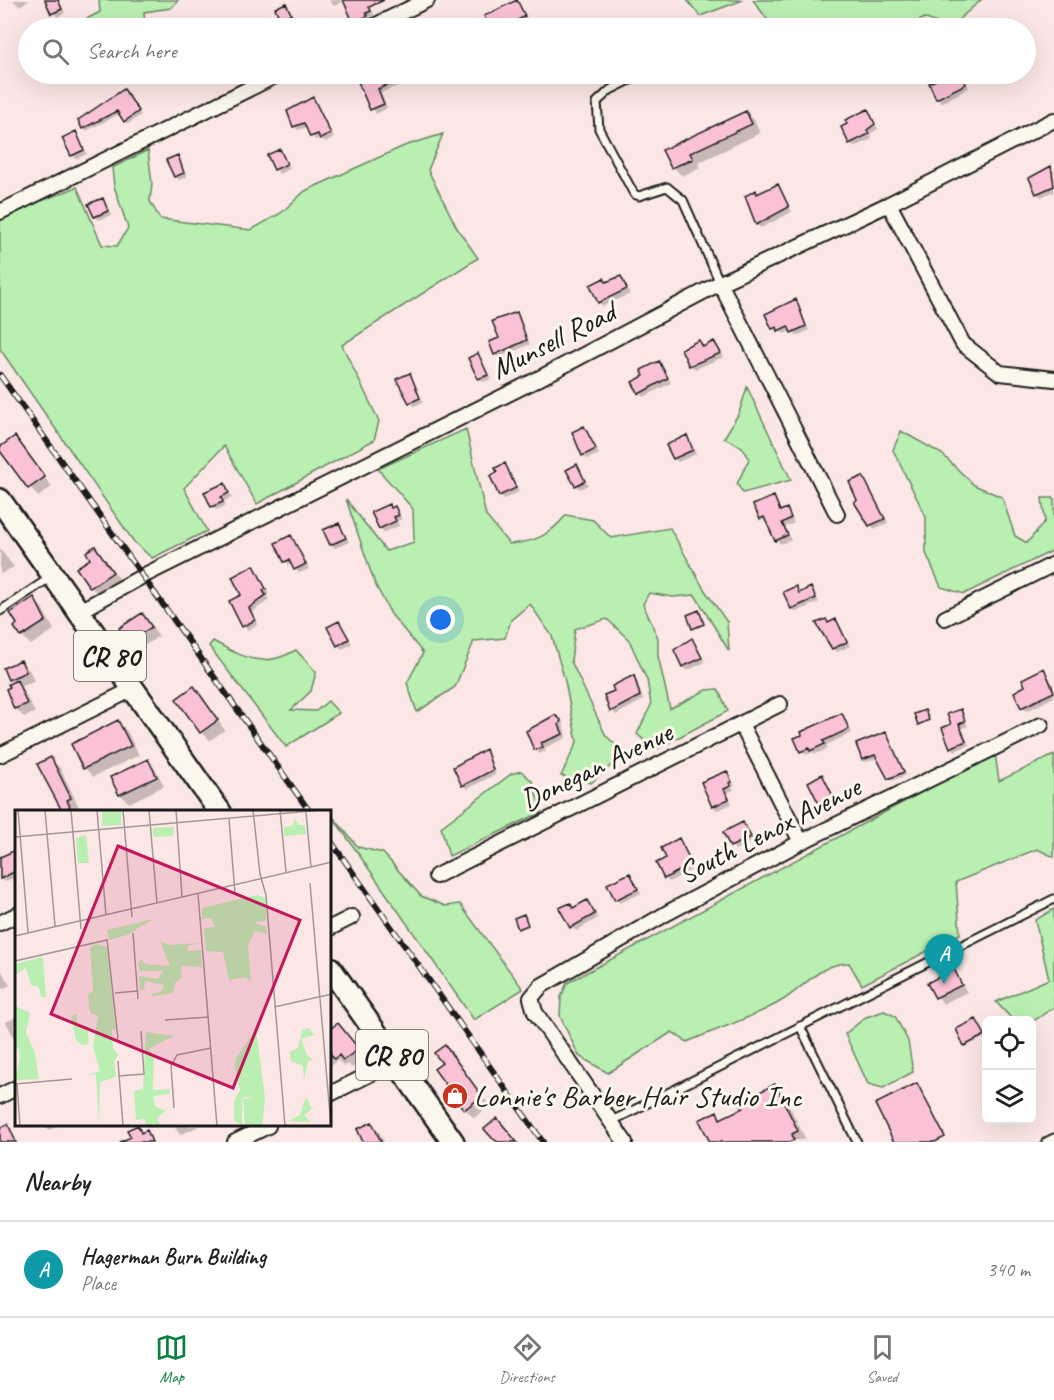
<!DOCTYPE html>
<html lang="en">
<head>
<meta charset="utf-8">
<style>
	:root { --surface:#fff; --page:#f6f6f6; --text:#222; --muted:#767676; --line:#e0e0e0; --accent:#0b8043 }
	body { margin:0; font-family:Caveat,sans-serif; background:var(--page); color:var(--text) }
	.controls { position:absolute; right:18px; bottom:18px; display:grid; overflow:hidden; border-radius:9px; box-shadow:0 6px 24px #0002 }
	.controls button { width:54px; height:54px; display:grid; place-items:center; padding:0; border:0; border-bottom:2px solid var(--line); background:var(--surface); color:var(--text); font:30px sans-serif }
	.you { position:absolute; left:441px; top:620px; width:21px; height:21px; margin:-15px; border:4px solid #fff; border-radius:50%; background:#1a73e8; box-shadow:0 0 0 9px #1a73e833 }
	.badge { display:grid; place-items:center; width:39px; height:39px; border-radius:50%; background:var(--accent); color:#fff; font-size:20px; font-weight:700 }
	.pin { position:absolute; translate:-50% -50px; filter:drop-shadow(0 2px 3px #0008) }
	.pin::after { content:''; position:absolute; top:32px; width:21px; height:18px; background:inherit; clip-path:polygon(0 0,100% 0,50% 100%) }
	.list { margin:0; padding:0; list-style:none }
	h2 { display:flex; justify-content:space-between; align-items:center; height:78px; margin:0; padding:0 24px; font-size:26px }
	h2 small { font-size:20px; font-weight:400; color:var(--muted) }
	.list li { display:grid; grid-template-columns:39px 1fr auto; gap:18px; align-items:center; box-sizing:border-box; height:96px; padding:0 24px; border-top:2px solid var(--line) }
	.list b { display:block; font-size:22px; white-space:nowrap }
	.list p { margin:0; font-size:20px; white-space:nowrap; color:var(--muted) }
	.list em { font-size:20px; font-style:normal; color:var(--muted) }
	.icon { flex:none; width:33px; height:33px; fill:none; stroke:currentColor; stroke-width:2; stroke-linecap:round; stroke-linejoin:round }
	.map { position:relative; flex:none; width:1054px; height:1142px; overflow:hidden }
	.search { position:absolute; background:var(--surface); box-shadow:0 6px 24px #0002; left:18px; right:18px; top:18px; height:66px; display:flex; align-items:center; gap:15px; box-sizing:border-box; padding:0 21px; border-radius:33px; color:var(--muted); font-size:22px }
	.sheet { height:174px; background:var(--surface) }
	nav { display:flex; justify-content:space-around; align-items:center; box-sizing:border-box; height:84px; border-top:2px solid var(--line); background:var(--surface); font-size:16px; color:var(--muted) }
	nav a { display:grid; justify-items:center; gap:3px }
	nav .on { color:var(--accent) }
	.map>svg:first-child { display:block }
</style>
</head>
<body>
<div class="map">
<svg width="1054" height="1142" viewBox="0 0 1054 1142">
	<rect width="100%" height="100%" fill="#fbe7e6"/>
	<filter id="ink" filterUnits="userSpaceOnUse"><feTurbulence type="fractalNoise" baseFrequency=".0167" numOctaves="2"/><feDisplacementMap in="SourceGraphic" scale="12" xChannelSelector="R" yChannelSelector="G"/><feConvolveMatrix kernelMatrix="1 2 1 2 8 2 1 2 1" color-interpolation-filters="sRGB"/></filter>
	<g filter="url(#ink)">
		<path fill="#b9efb1" stroke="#6a8666" stroke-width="1.5" d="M 99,0 L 178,0 L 171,8 L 144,12 L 145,28 L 69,28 L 100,12 Z
			M 687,0 L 743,0 L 700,16 Z
			M 753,0 L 981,0 L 949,28 L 924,18 L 908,28 L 777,28 L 772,26 Z
			M 443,134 L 428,170 L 457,228 L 478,258 L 342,345 L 379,421 L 374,440 L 257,504 L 224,446 L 184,488 L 207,531 L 152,558 L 134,542 L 0,349 L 0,217 L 77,187 L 102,245 L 117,246 L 128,228 L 114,186 L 112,168 L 148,150 L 152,184 L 150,201 L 160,219 L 251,230 L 281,213 L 305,191 L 404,146 Z
			M 747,387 L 791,480 L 743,493 L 737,484 L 749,459 L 742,447 L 724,438 L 739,413 Z
			M 466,429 L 486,516 L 509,544 C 535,542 549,536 566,515 L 593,520 L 611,538 L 670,528 L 704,589 L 727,622 L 729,651 L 695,595 L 673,597 L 649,593 L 643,604 L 658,638 L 658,656 L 670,709 L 706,690 L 718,689 L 728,711 L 655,750 L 637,734 L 651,705 L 647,680 L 629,640 L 607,619 L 575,629 L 571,661 L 606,736 L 625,753 L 591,783 L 561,776 L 577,742 L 565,681 L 552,636 L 530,604 L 511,620 L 505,638 L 474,641 L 455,687 L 417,712 L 407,683 L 423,653 L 391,614 L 375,584 L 346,499 L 386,551 L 414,542 L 413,509 L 378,469 Z
			M 901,431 L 942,454 L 974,485 L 1002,497 L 1015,536 L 1027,543 L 1045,521 L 1042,498 L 1054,498 L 1054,550 L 964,594 L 941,587 L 926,553 L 926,517 L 893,450 Z
			M 213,641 C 244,658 263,669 296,650 L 316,672 L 311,691 L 291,710 L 316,711 L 328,701 L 339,713 L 286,747 L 209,646 Z
			M 995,753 L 999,781 L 1054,755 L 1054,857 L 1037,849 L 956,882 L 960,934 L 862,985 L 849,963 C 818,963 803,990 778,1003 C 749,1019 717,1029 687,1042 L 672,1032 L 608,1073 L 579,1056 L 560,1016 L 561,997 L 567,983 Z
			M 521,771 L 532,781 L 542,812 L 449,856 L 441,827 L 511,774 Z
			M 330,813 L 358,847 L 383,853 L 421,896 L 445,906 L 460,904 L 523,989 L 474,1020 Z
			M 1054,909 L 1054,1007 L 1032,1022 L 1013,1020 L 996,1002 L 1049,979 L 1035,920 Z
			M 884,1011 L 895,1016 L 908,1041 L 913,1072 L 883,1088 L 868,1084 L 845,1034 L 866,1017 Z"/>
		<path fill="#0003" d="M 13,0 L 30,0 L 19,6 Z
			M 46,0 L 59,0 L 65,13 L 57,17 Z
			M 329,0 L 368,0 L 374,15 L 369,17 L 371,20 L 359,25 L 345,0 L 334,6 Z
			M 517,2 L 528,21 L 513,28 L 492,28 L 486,17 Z
			M 287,7 L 292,16 L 283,20 L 277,9 Z
			M 369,74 L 400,74 L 404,83 L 381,93 L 387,108 L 376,114 L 358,78 Z
			M 935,74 L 963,74 L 969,88 L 941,103 L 931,84 L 937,81 Z
			M 126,94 L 141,115 L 128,124 L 120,114 L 86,131 L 83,128 Z
			M 313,99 L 334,138 L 325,142 L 321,138 L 315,140 L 307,127 L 298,130 L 294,126 Z
			M 868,111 L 878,129 L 870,134 L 872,139 L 854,147 L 850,143 Z
			M 746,112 L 755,121 L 760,133 L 698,163 L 700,168 L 682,176 L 673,167 L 664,151 Z
			M 75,133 L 87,154 L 76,159 L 72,155 Z
			M 280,150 L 290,168 L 279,174 L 269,156 Z
			M 177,157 L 187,177 L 179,180 L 175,176 Z
			M 1051,168 L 1054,172 L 1054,194 L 1052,192 L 1041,197 L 1037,193 Z
			M 777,186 L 792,212 L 761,228 L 757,224 L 755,192 L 758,195 Z
			M 103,199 L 112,215 L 99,220 L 95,216 Z
			M 620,278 L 630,294 L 603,306 L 599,302 L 607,283 Z
			M 796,301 L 809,330 L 797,336 L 792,330 L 784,334 L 781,331 L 777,333 L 767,315 Z
			M 516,314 L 530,344 L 499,358 L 495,354 L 501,339 Z
			M 699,341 L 704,348 L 714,343 L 724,357 L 695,369 L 691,365 Z
			M 478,355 L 491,379 L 483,382 L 479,378 Z
			M 659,363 L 671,383 L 644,397 L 640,393 L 646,377 Z
			M 410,375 L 423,402 L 414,406 L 410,402 Z
			M 584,428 L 599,454 L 587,459 L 583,455 Z
			M 687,437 L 696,454 L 678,462 L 674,458 Z
			M 15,438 L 52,487 L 38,497 L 0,449 Z
			M 505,465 L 519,492 L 504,499 L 500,495 L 499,473 Z
			M 576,466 L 588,485 L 580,489 L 576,485 Z
			M 862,478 L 888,523 L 874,529 L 859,501 Z
			M 225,485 L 232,498 L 224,501 L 226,506 L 216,510 L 212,506 Z
			M 773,498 L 782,512 L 786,510 L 790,514 L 794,523 L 785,527 L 791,540 L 780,544 L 767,521 L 765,522 L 761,518 Z
			M 394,508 L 402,519 L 397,521 L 399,526 L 384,532 L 380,528 Z
			M 339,525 L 349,542 L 335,548 L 331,544 Z
			M 291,537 L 309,569 L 299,573 L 292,564 L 289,565 L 285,561 Z
			M 95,548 L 121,581 L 100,596 L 91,587 Z
			M 0,549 L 14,567 L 0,574 Z
			M 254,567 L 269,594 L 266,595 L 269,600 L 252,612 L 258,624 L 248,630 L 244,626 L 243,595 Z
			M 796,588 L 801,594 L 811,589 L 819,602 L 796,612 L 792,608 Z
			M 34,599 L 42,608 L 54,630 L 31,645 L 22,636 Z
			M 142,615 L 159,636 L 138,650 L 121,629 Z
			M 836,621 L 850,646 L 837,652 L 833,648 L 829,624 Z
			M 339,622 L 352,644 L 342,649 L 338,645 Z
			M 692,640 L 705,662 L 687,671 L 683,667 Z
			M 21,662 L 30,671 L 34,681 L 21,686 L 35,713 L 24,717 L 15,708 L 14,683 L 9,679 Z
			M 1044,669 L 1054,686 L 1054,697 L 1027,711 L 1023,707 L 1027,687 Z
			M 633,677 L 637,681 L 643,700 L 616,715 L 612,711 L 616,692 Z
			M 194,688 L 225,730 L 210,740 L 201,732 Z
			M 960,711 L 968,726 L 962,728 L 969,745 L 955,751 L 951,747 Z
			M 842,715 L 852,733 L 826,745 L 828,749 L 815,754 L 813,752 L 806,755 L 802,751 Z
			M 559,717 L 563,722 L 566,738 L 544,748 L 546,751 L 539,754 L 527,731 L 543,722 Z
			M 118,722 L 127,731 L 139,755 L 93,777 L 85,768 L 73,744 Z
			M 886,734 L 906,775 L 892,781 L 878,758 L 866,762 L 863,759 Z
			M 485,751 L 496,774 L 467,789 L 463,785 Z
			M 51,759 L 60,768 L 79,807 L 74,810 L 76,812 L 63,810 Z
			M 147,761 L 156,770 L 164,786 L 129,803 L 120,794 L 112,778 Z
			M 727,772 L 735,786 L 732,787 L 734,790 L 727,793 L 732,804 L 717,810 L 713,806 Z
			M 822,776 L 838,804 L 826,811 L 822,807 Z
			M 743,823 L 754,841 L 735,850 L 725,833 Z
			M 679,840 L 695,868 L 669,882 L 665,878 L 668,859 Z
			M 16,851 L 16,877 L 4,882 L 0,879 L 0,859 Z
			M 630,875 L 641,893 L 620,903 L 616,899 Z
			M 586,902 L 598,918 L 576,931 L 572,927 L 570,904 L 574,909 Z
			M 0,968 L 10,985 L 0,990 Z
			M 954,971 L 967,992 L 943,1004 L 929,983 Z
			M 16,1017 L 16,1042 L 6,1022 Z
			M 330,1020 L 334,1029 L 347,1034 L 366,1058 L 352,1068 L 348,1064 L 344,1067 L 338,1060 L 330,1066 Z
			M 978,1023 L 985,1037 L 967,1046 L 966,1045 Z
			M 445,1047 L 490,1106 L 474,1118 L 465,1109 L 444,1064 Z
			M 775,1086 L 784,1095 L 806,1140 L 712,1142 L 716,1113 L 723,1119 L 745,1108 Z
			M 371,1124 L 380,1133 L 384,1142 L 365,1142 Z
			M 45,1126 L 44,1126 L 57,1126 L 49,1130 Z
			M 174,1126 L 199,1126 L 180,1135 Z"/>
		<path fill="#fbc2d7" stroke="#1c1c1c" stroke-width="1.5" d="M 45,0 L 58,0 L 62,9 L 51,14 Z
			M 343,0 L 384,0 L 369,7 L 371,11 L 366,13 L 368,16 L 353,22 Z
			M 517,0 L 525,16 L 511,24 L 513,28 L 490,28 L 484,16 Z
			M 286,3 L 291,14 L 280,19 L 275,8 Z
			M 365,74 L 412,74 L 378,89 L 384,104 L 370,110 L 356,77 Z
			M 933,74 L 962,74 L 966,84 L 936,99 L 929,83 L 936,80 Z
			M 124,89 L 139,111 L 124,122 L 117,111 L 82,129 L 78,120 Z
			M 313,97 L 331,134 L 320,139 L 318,134 L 310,137 L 304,123 L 293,127 L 287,111 Z
			M 868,109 L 875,124 L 867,130 L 869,134 L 849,144 L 841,127 L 847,124 L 845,120 Z
			M 746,111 L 752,124 L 690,153 L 693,159 L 671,168 L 662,150 Z
			M 76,131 L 84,150 L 71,156 L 62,138 Z
			M 280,149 L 287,164 L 274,170 L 267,155 Z
			M 178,155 L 184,173 L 174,177 L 166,160 Z
			M 1051,166 L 1054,186 L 1036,194 L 1029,178 Z
			M 778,184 L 789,207 L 756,225 L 745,196 L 756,190 L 757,194 Z
			M 103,198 L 108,211 L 94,217 L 88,204 Z
			M 621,276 L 627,289 L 598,303 L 590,285 L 604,278 L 606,282 Z
			M 796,299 L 806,326 L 791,333 L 788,326 L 778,331 L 777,327 L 772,329 L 765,314 Z
			M 517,312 L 527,340 L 494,355 L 489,342 L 499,338 L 492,321 Z
			M 699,340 L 703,347 L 714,341 L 721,353 L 689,366 L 681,349 Z
			M 478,353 L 488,375 L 478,379 L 468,358 Z
			M 659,361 L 668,378 L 639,394 L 632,382 L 644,376 L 641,370 Z
			M 410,373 L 420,398 L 409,403 L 396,379 Z
			M 584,426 L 596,449 L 582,456 L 572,432 Z
			M 687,435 L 693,450 L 673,459 L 666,445 Z
			M 15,436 L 45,477 L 28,489 L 0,451 L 0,447 Z
			M 505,463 L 516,488 L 499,496 L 490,476 L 497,472 L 495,468 Z
			M 577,464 L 585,481 L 575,486 L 566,470 Z
			M 863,476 L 885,519 L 869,526 L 854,502 L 857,500 L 849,482 Z
			M 225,483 L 229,493 L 221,497 L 223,502 L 211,507 L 204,492 Z
			M 774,496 L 780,511 L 787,508 L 791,518 L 782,523 L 788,535 L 775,541 L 764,517 L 760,519 L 753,505 Z
			M 389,504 L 391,508 L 395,506 L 399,515 L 394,517 L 396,521 L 379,529 L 371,512 Z
			M 339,523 L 346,538 L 330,545 L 323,530 Z
			M 291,535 L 306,564 L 294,570 L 289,560 L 284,562 L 275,543 Z
			M 95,546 L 113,572 L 90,588 L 76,568 L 90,559 L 86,552 Z
			M 254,565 L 266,589 L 263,591 L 266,595 L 249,608 L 255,620 L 242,627 L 229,601 L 241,595 L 232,577 Z
			M 796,586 L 799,593 L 811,587 L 816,598 L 791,609 L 783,592 Z
			M 34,597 L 46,621 L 21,637 L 14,627 L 17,624 L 10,613 Z
			M 699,610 L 704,624 L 692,629 L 687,615 Z
			M 142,613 L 152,627 L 128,642 L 119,628 Z
			M 826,619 L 828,623 L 836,619 L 847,642 L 832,649 L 816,623 Z
			M 339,621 L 349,639 L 337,646 L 327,627 Z
			M 692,638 L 702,658 L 682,667 L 674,650 Z
			M 21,660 L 26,672 L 8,680 L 3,668 Z
			M 1044,668 L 1054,692 L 1021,708 L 1014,692 L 1025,686 L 1022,679 Z
			M 634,675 L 640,696 L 610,712 L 604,695 L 614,691 L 612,686 Z
			M 17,680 L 27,704 L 14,709 L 6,689 L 10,687 L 8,684 Z
			M 194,686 L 218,720 L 200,733 L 176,699 Z
			M 961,709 L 965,721 L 959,724 L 966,741 L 950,748 L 942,728 L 951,724 L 947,714 Z
			M 925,710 L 929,720 L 918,725 L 914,714 Z
			M 842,713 L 849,729 L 823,741 L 825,744 L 810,751 L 809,748 L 800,752 L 794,738 L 802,735 L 801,732 Z
			M 555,715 L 561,720 L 559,725 L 563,734 L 541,743 L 543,747 L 534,750 L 526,731 Z
			M 118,720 L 131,746 L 83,769 L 71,744 Z
			M 886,732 L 904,772 L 888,779 L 875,755 L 862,760 L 856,744 Z
			M 486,749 L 493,770 L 462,786 L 453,767 Z
			M 51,757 L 71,798 L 67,800 L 70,807 L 62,811 L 37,764 Z
			M 148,759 L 157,777 L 119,795 L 110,777 Z
			M 727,771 L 732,782 L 729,783 L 731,786 L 724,789 L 729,799 L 712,807 L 701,782 Z
			M 822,774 L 835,800 L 821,808 L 808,782 Z
			M 743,822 L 751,837 L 730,847 L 723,832 Z
			M 679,838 L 692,864 L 664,879 L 656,863 L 666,858 L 661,848 Z
			M 16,850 L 16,871 L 0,879 L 0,857 Z
			M 630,873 L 638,889 L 615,900 L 607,884 Z
			M 587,900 L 595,914 L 570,928 L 559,908 L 570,903 L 573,908 Z
			M 524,914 L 528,925 L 518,929 L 514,918 Z
			M 954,969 L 962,985 L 935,998 L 927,983 Z
			M 976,1019 L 985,1035 L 964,1046 L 956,1029 Z
			M 338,1023 L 359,1049 L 343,1060 L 339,1055 L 334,1059 L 330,1053 L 330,1029 Z
			M 445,1045 L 482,1096 L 464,1110 L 434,1069 L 442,1063 L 434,1053 Z
			M 917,1083 L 945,1137 L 935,1142 L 894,1142 L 875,1104 Z
			M 775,1084 L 798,1131 L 792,1134 L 794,1140 L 789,1142 L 710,1142 L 699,1120 L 717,1111 L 720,1119 L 743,1108 L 740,1102 Z
			M 497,1118 L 517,1142 L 498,1142 L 492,1138 L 484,1129 Z
			M 372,1122 L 381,1142 L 363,1142 L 357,1129 Z
			M 8,1124 L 16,1142 L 0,1142 L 0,1128 Z
			M 138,1125 L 141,1133 L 147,1130 L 152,1142 L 120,1142 L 131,1137 L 127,1130 Z"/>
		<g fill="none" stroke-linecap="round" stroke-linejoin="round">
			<g stroke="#1c1c1c" stroke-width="11">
				<path id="lane" d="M 642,74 L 610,90 L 597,102 L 599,129 L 634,194 L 639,196 L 667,187 L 683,200 L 720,283
					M 0,611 L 51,577
					M 800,1026 L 857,1142
					M 610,1122 L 1054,899
					M 1046,1142 L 1054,1138"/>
			</g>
			<g stroke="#1c1c1c" stroke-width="18">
				<path id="street" d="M 370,28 L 427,0
					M 889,204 L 963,344 L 1000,373 L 1054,379
					M 0,212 L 279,74
					M 720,283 L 837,514
					M 78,612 L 143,576 L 538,379 L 720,283 L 889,204 L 1054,120
					M 945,618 L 1054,564
					M 741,724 L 801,842
					M 0,755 L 133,689
					M 436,876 L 780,704
					M 0,923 L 16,915
					M 330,928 L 352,917
					M 330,1094 L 396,1061
					M 0,1096 L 16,1088
					M 235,1142 L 268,1126
					M 625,1142 L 535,1012 L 531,998 L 541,986 L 669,912 L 801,842 L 1041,725"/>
			</g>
			<g stroke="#1c1c1c" stroke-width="26">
				<path id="primary" d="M 0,500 L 220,812
					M 330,968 L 453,1142"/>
			</g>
			<use href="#lane" stroke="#fbf7ec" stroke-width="7"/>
			<use href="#street" stroke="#fbf7ec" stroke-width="14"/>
			<use href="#primary" stroke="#fbf7ec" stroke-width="21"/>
			<g stroke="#1c1c1c" stroke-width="6">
				<path id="rail" d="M 0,375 L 310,812
					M 330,840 L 543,1142"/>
			</g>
			<use href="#rail" stroke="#fbf7ec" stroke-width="4" stroke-dasharray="11" stroke-linecap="butt"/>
		</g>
	</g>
	<defs>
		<g id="shop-disc" transform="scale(1.35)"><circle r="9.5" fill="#c8321e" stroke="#fbf7ec"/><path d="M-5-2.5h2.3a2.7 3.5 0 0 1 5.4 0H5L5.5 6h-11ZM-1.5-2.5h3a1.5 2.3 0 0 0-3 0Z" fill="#fff"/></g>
	</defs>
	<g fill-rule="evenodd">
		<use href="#shop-disc" x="455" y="1096"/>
	</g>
	<g text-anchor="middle" stroke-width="6" stroke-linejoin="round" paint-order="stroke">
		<g fill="#fbf7ec" stroke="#5f5e5a" stroke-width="1.5">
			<rect x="74" y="631" width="72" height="50" rx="4.5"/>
			<rect x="356" y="1030" width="72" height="50" rx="4.5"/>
		</g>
		<g font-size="28" font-weight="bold" fill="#1c1c1c">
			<text x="110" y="666">CR 80</text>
			<text x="392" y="1065">CR 80</text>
		</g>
		<g font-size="30" fill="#1c1c1c" stroke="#fbf7ec">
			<text transform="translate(553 340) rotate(-27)" y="10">Munsell Road</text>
			<text transform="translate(596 766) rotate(-26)" y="10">Donegan Avenue</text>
			<text transform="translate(769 830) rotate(-27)" y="10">South Lenox Avenue</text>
		</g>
		<g font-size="30" fill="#1c1c1c" stroke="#fbf7ec" text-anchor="start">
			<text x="474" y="1106">Lonnie's Barber Hair Studio Inc</text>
		</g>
	</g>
	<g transform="translate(15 810)">
		<rect width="316" height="316" fill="#fbe7e6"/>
		<path d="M 87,0 L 106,0 L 106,15 L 87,16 ZM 280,8 L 283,15 L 290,15 L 291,24 L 269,26 L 269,17 L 277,16 ZM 159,17 L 158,26 L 138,27 L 138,18 ZM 71,25 L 74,53 L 63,53 L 61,28 ZM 242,85 L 251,88 L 251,110 L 239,113 L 251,117 L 252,124 L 240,121 L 233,135 L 236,172 L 231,167 L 214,170 L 208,142 L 191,141 L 189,118 L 200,117 L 196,108 L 187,109 L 187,98 ZM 138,109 L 112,125 L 94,130 L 92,120 ZM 145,131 L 154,135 L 184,133 L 173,136 L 172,141 L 186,140 L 187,157 L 166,156 L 167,167 L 160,173 L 158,183 L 139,186 L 135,184 L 146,182 L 149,175 L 130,171 L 129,180 L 125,180 L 124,166 L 143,169 L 148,161 L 125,161 L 123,154 L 126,149 L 130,154 L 155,156 ZM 80,134 L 92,137 L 101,220 L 97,219 L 98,238 L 103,245 L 99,251 L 101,267 L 85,272 L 84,316 L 81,264 L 73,265 L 85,261 L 78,236 L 83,206 L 75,203 L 73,184 L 78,181 L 75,138 ZM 28,147 L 31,187 L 26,187 L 24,177 L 16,175 L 11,158 L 0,165 L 0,154 ZM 0,196 L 15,203 L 11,223 L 20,243 L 24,269 L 0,270 L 5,248 L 4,239 L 0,238 ZM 62,204 L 62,214 L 72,216 L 74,234 L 67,235 L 61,230 L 56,206 ZM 294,218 L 299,225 L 286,229 L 292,245 L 298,250 L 293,251 L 289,270 L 288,256 L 276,251 L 275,242 L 283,238 L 287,220 ZM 241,219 L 250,288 L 247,316 L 230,316 L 228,289 L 238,288 L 232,287 L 227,288 L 227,316 L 219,310 L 219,291 L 225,280 L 220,259 L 221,248 ZM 131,222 L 159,226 L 133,239 L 139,244 L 138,280 L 155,279 L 154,284 L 138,286 L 140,296 L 151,301 L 142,308 L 146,316 L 131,316 L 130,309 L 121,310 L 119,281 L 128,279 ZM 291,287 L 297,299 L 289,305 L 296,312 L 273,311 L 285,305 Z" fill="#b9efb1"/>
		<path fill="none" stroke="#a29695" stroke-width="1.5" d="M 3,0 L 13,122M 30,0 L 40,116M 56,0 L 66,119M 82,0 L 91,105M 108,0 L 117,107M 134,0 L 142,93M 161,0 L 167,87M 238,0 L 245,64 L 251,85 L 270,316M 265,0 L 271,62M 291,2 L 296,57M 214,9 L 220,83M 0,27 L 307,0M 295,73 L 316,316M 183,84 L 202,316M 118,123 L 123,189M 0,126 L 317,52M 0,151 L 92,130 L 103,229M 100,183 L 122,181M 259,197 L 317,184M 150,210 L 194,207M 103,251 L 108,316M 103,266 L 129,264 L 126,221M 0,274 L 57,269M 2,274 L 5,316M 159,298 L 156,256 L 162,245 L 196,238"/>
		<path fill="#c2185b" fill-opacity="0.15" stroke="#c2185b" stroke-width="3" d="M 103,36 L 285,110 L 218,278 L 36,204 Z"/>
		<rect width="316" height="316" fill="none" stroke="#1c1c1c" stroke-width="3"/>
	</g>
</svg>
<div class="controls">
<button><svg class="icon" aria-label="locate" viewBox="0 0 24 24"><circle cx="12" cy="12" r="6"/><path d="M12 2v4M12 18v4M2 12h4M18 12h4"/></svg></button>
<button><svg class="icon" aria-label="layers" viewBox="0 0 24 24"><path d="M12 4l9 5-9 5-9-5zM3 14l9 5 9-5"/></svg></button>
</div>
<div class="you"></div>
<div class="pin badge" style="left:944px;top:984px;background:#0f9aa8">A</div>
<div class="search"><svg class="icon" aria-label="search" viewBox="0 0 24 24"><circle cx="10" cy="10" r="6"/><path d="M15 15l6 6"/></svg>Search here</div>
</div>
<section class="sheet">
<h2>Nearby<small></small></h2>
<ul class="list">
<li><span class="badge" style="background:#0f9aa8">A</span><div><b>Hagerman Burn Building</b><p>Place</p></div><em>340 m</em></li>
</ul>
</section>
<nav>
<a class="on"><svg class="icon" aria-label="map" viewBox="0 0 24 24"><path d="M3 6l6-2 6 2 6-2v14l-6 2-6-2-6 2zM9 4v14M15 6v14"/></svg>Map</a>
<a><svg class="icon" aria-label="directions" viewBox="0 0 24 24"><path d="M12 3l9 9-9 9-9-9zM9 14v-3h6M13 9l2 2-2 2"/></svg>Directions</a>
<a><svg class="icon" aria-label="saved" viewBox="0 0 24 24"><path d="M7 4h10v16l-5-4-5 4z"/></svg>Saved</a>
</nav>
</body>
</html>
